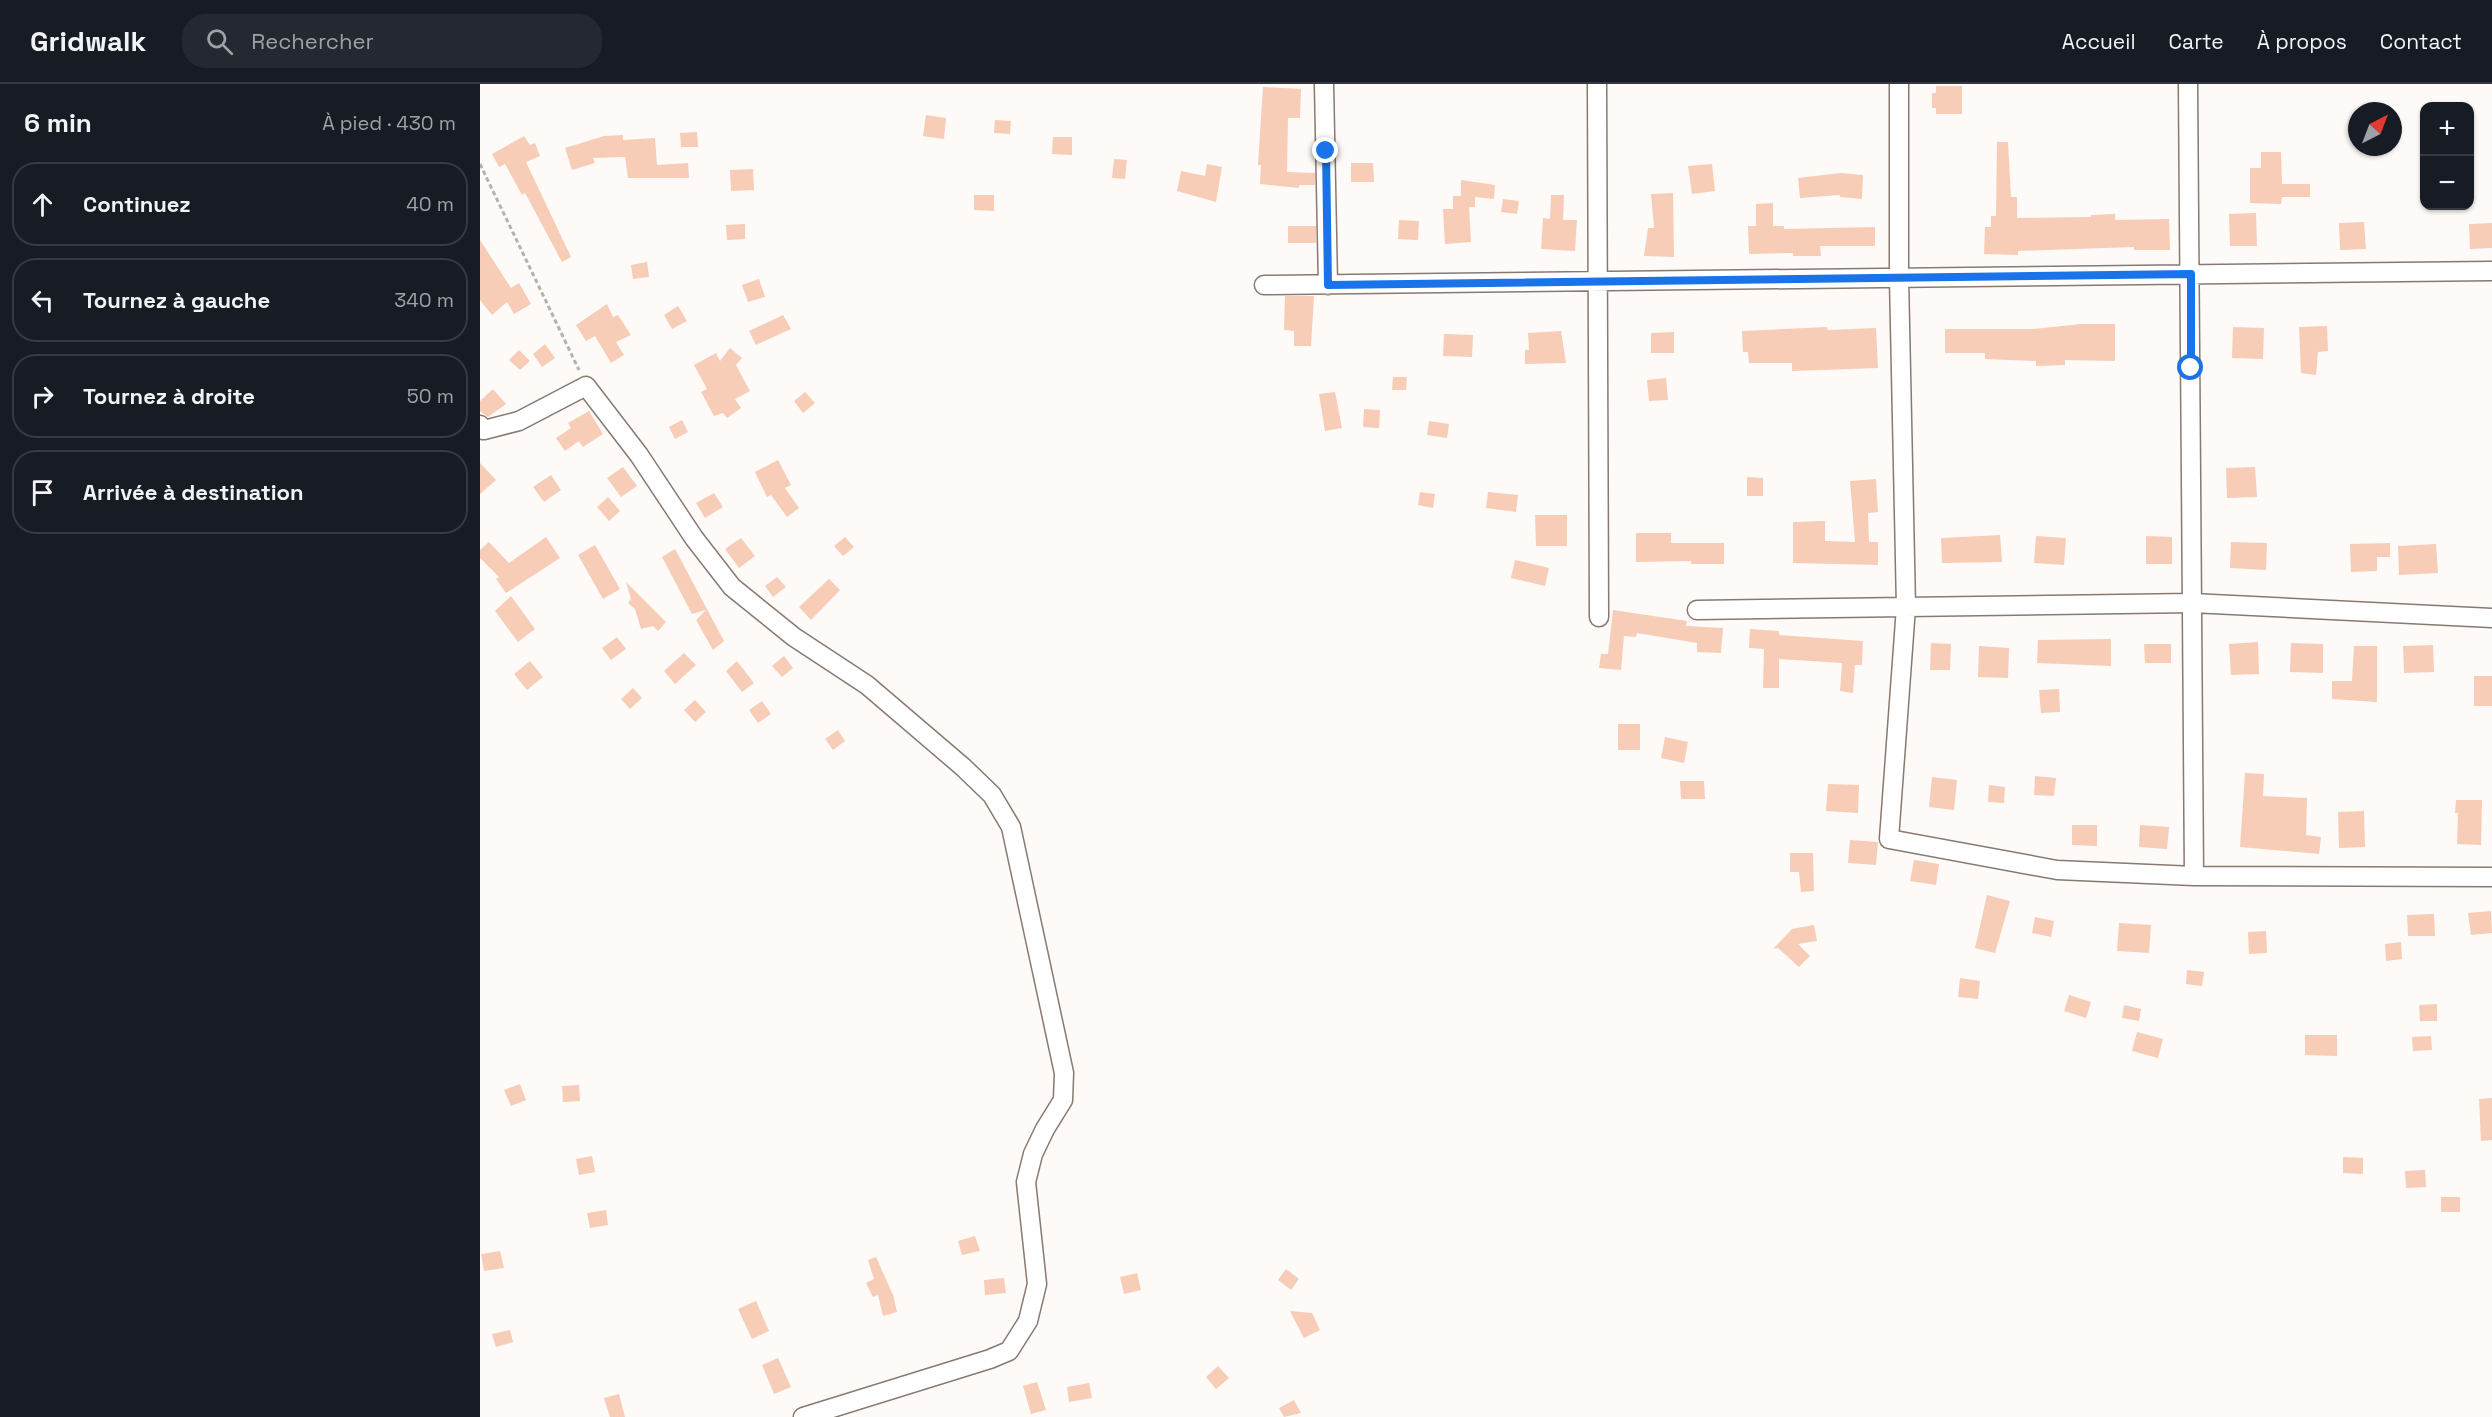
<!DOCTYPE html>
<html lang="fr">
<head>
<meta charset="utf-8">
<style>
	:root { --surface:#171b24; --page:#242831; --text:#f1f3f6; --muted:#9ea1a6; --line:#363941 }
	body { margin:0; font-family:"Space Grotesk",sans-serif; background:var(--page); color:var(--text) }
	.controls { position:absolute; right:18px; top:18px; display:grid; overflow:hidden; border-radius:12px; box-shadow:0 2px 4px #0004 }
	.controls button { width:54px; height:54px; display:grid; place-items:center; padding:0; border:0; border-bottom:2px solid var(--line); background:var(--surface); color:var(--text); font:30px sans-serif }
	.compass { position:absolute; left:1868px; top:18px; width:54px; height:54px; border-radius:50%; background:var(--surface); box-shadow:0 2px 4px #0004; rotate:42deg }
	.stop { position:absolute; width:18px; height:18px; margin:-14px; border:4px solid #1a73e8; border-radius:50%; background:#fff }
	.stop.end { background:#1a73e8; border-color:#fff; box-shadow:0 2px 6px #0008 }
	.list { margin:0; padding:0; list-style:none }
	h2 { display:flex; justify-content:space-between; align-items:center; height:78px; margin:0; padding:0 24px; font-size:26px }
	h2 small { font-size:20px; font-weight:400; color:var(--muted) }
	.list li { display:grid; grid-template-columns:39px 1fr auto; gap:18px; align-items:center; box-sizing:border-box; height:84px; margin:0 12px 12px; padding:0 12px; border:2px solid var(--line); border-radius:24px }
	.list b { display:block; font-size:22px; white-space:nowrap }
	.list em { font-size:20px; font-style:normal; color:var(--muted) }
	.icon { flex:none; width:33px; height:33px; fill:none; stroke:currentColor; stroke-width:2; stroke-linecap:round; stroke-linejoin:round }
	.map { position:relative; flex:none; width:2012px; height:1333px; overflow:hidden }
	header { display:flex; align-items:center; gap:36px; box-sizing:border-box; height:84px; padding:0 30px; background:var(--surface); border-bottom:2px solid var(--line) }
	header strong { font-size:28px }
	nav { display:flex; gap:33px; margin-inline-start:auto; font-size:21px }
	.search { width:420px; height:54px; background:var(--page); display:flex; align-items:center; gap:15px; box-sizing:border-box; padding:0 21px; border-radius:24px; color:var(--muted); font-size:22px }
	main { display:flex }
	aside { flex:1; background:var(--surface) }
	.map>svg:first-child { display:block }
</style>
</head>
<body>
<header>
<strong>Gridwalk</strong>
<div class="search"><svg class="icon" aria-label="search" viewBox="0 0 24 24"><circle cx="10" cy="10" r="6"/><path d="M15 15l6 6"/></svg>Rechercher</div>
<nav><a>Accueil</a><a>Carte</a><a>À propos</a><a>Contact</a></nav>
</header>
<main>
<aside>
<h2>6 min<small>À pied · 430 m</small></h2>
<ul class="list">
<li><svg class="icon" aria-label="ahead" viewBox="0 0 24 24"><path d="M12 20V5M6 11l6-6 6 6"/></svg><div><b>Continuez</b></div><em>40 m</em></li>
<li><svg class="icon" aria-label="left" viewBox="0 0 24 24"><path d="M17 20v-9H6M10 6l-5 5 5 5"/></svg><div><b>Tournez à gauche</b></div><em>340 m</em></li>
<li><svg class="icon" aria-label="right" viewBox="0 0 24 24"><path d="M7 20v-9h11M14 6l5 5-5 5"/></svg><div><b>Tournez à droite</b></div><em>50 m</em></li>
<li><svg class="icon" aria-label="arrive" viewBox="0 0 24 24"><path d="M6 21V4h12l-3 4 3 4H6"/></svg><div><b>Arrivée à destination</b></div></li>
</ul>
</aside>
<div class="map">
<svg width="2012" height="1333" viewBox="0 0 2012 1333">
	<rect width="100%" height="100%" fill="#fdfaf8"/>
	<path fill="#f8cdb7" d="M 1456,2 L 1482,2 L 1482,30 L 1456,30 L 1456,24 L 1452,24 L 1452,9 L 1456,9 Z
		M 783,3 L 821,5 L 820,34 L 808,34 L 807,88 L 835,89 L 835,101 L 819,101 L 819,104 L 780,100 L 781,81 L 778,81 Z
		M 446,31 L 466,34 L 464,55 L 443,52 Z
		M 515,36 L 531,37 L 530,50 L 514,49 Z
		M 217,48 L 218,63 L 201,63 L 200,49 Z
		M 143,51 L 143,56 L 175,54 L 177,81 L 208,79 L 209,94 L 148,94 L 145,73 L 113,74 L 115,79 L 92,86 L 85,64 L 124,52 Z
		M 44,52 L 50,61 L 55,59 L 60,72 L 46,78 L 91,173 L 82,178 L 45,109 L 42,111 L 25,80 L 19,83 L 12,70 Z
		M 573,53 L 592,53 L 592,71 L 572,70 Z
		M 1517,58 L 1528,58 L 1531,113 L 1537,113 L 1537,134 L 1611,133 L 1611,131 L 1635,130 L 1635,136 L 1689,135 L 1690,166 L 1654,166 L 1654,163 L 1538,167 L 1538,171 L 1504,170 L 1505,143 L 1511,143 L 1511,132 L 1516,132 Z
		M 1781,68 L 1801,68 L 1802,100 L 1830,100 L 1830,113 L 1802,113 L 1801,120 L 1770,119 L 1770,84 L 1781,84 Z
		M 634,75 L 647,76 L 645,95 L 632,94 Z
		M 871,79 L 893,79 L 894,98 L 871,98 Z
		M 727,80 L 742,83 L 736,118 L 697,107 L 701,87 L 725,92 Z
		M 1232,80 L 1235,107 L 1212,110 L 1208,82 Z
		M 273,85 L 274,106 L 251,107 L 250,86 Z
		M 1361,89 L 1383,91 L 1382,115 L 1360,113 L 1360,111 L 1320,114 L 1318,94 Z
		M 981,96 L 1015,101 L 1014,115 L 995,113 L 995,123 L 989,123 L 991,158 L 965,160 L 963,125 L 973,125 L 973,112 L 981,112 Z
		M 1193,109 L 1194,173 L 1164,172 L 1168,144 L 1174,144 L 1171,110 Z
		M 494,111 L 514,111 L 514,127 L 494,126 Z
		M 1071,111 L 1084,111 L 1083,136 L 1097,136 L 1095,167 L 1061,165 L 1063,134 L 1070,135 Z
		M 1023,115 L 1039,117 L 1037,130 L 1021,128 Z
		M 1293,119 L 1293,142 L 1304,142 L 1304,145 L 1395,143 L 1395,162 L 1340,162 L 1341,172 L 1313,172 L 1313,169 L 1269,170 L 1268,142 L 1276,142 L 1276,120 Z
		M 1776,129 L 1777,162 L 1750,162 L 1749,130 Z
		M 919,136 L 939,137 L 938,156 L 918,155 Z
		M 1884,138 L 1886,165 L 1860,166 L 1859,139 Z
		M 2012,139 L 2012,164 L 1990,165 L 1989,140 Z
		M 265,140 L 265,155 L 247,156 L 246,141 Z
		M 808,142 L 836,142 L 836,159 L 808,159 Z
		M 0,156 L 31,204 L 39,199 L 51,220 L 34,230 L 27,218 L 12,231 L 0,216 Z
		M 167,178 L 169,193 L 153,195 L 151,181 Z
		M 279,195 L 285,213 L 268,218 L 262,201 Z
		M 805,212 L 834,212 L 831,262 L 814,262 L 814,247 L 804,246 Z
		M 127,220 L 133,233 L 138,231 L 151,251 L 136,258 L 144,271 L 131,279 L 115,252 L 106,257 L 96,241 Z
		M 198,222 L 207,237 L 192,245 L 184,231 Z
		M 303,231 L 311,245 L 276,261 L 269,247 Z
		M 1601,240 L 1635,240 L 1635,277 L 1585,276 L 1585,281 L 1556,282 L 1556,277 L 1505,275 L 1505,269 L 1465,269 L 1465,245 L 1554,245 Z
		M 1847,242 L 1848,267 L 1838,268 L 1836,291 L 1821,289 L 1819,243 Z
		M 1347,243 L 1348,246 L 1396,244 L 1398,284 L 1312,287 L 1312,279 L 1269,279 L 1268,268 L 1263,268 L 1262,247 Z
		M 1753,243 L 1784,244 L 1783,275 L 1752,274 Z
		M 1081,247 L 1086,279 L 1045,280 L 1045,266 L 1049,266 L 1048,249 Z
		M 1194,248 L 1194,269 L 1171,269 L 1171,249 Z
		M 964,250 L 993,251 L 992,273 L 963,272 Z
		M 65,260 L 75,274 L 62,283 L 53,270 Z
		M 250,264 L 262,274 L 256,281 L 270,307 L 255,315 L 261,324 L 247,334 L 243,329 L 234,332 L 221,308 L 227,305 L 214,281 L 236,269 L 240,277 Z
		M 39,266 L 50,277 L 40,286 L 29,276 Z
		M 913,293 L 927,293 L 926,306 L 912,306 Z
		M 1186,294 L 1188,316 L 1169,317 L 1167,296 Z
		M 13,305 L 26,320 L 8,333 L 0,327 L 0,317 Z
		M 325,308 L 335,319 L 323,329 L 314,317 Z
		M 855,308 L 862,344 L 845,347 L 839,310 Z
		M 884,325 L 900,326 L 899,344 L 883,343 Z
		M 109,327 L 123,350 L 103,363 L 99,357 L 85,367 L 76,354 L 91,344 L 88,339 Z
		M 202,336 L 208,348 L 195,355 L 189,343 Z
		M 949,337 L 969,340 L 967,354 L 947,351 Z
		M 298,376 L 311,401 L 305,404 L 319,424 L 307,433 L 291,411 L 287,413 L 275,388 Z
		M 0,379 L 16,396 L 0,410 Z
		M 143,383 L 157,402 L 141,413 L 127,394 Z
		M 1775,383 L 1777,413 L 1747,414 L 1746,384 Z
		M 71,391 L 81,406 L 64,418 L 53,403 Z
		M 1267,393 L 1283,394 L 1283,412 L 1267,412 Z
		M 1396,395 L 1398,428 L 1388,429 L 1389,458 L 1398,458 L 1398,481 L 1313,479 L 1313,438 L 1345,437 L 1345,457 L 1375,458 L 1370,397 Z
		M 940,408 L 955,410 L 953,424 L 938,421 Z
		M 1008,408 L 1038,411 L 1036,428 L 1006,424 Z
		M 234,409 L 243,423 L 225,434 L 216,419 Z
		M 128,413 L 140,427 L 129,437 L 117,423 Z
		M 1055,431 L 1087,431 L 1087,462 L 1056,462 Z
		M 1156,449 L 1191,449 L 1191,459 L 1244,459 L 1244,480 L 1211,480 L 1211,477 L 1156,478 Z
		M 1520,451 L 1522,478 L 1462,479 L 1461,454 Z
		M 1556,452 L 1586,454 L 1584,481 L 1554,479 Z
		M 1666,452 L 1692,453 L 1692,480 L 1666,480 Z
		M 66,453 L 80,474 L 26,509 L 16,495 L 19,493 L 0,474 L 0,466 L 9,458 L 29,479 Z
		M 365,453 L 374,463 L 363,472 L 354,462 Z
		M 261,454 L 275,472 L 259,484 L 245,465 Z
		M 1751,458 L 1787,459 L 1786,486 L 1750,484 Z
		M 1910,459 L 1910,473 L 1897,473 L 1897,487 L 1871,488 L 1870,460 Z
		M 1956,460 L 1958,489 L 1919,491 L 1918,462 Z
		M 115,461 L 140,505 L 123,515 L 98,471 Z
		M 195,465 L 244,557 L 233,566 L 216,536 L 226,526 L 212,530 L 182,473 Z
		M 1035,476 L 1069,484 L 1065,502 L 1031,494 Z
		M 297,493 L 306,503 L 293,513 L 285,502 Z
		M 349,495 L 360,506 L 331,536 L 319,523 Z
		M 146,498 L 186,538 L 178,547 L 173,542 L 161,545 L 155,525 L 148,519 L 151,515 Z
		M 31,512 L 55,545 L 38,558 L 15,527 Z
		M 1133,526 L 1207,537 L 1206,542 L 1243,544 L 1241,569 L 1217,568 L 1217,559 L 1157,549 L 1156,553 L 1144,552 L 1141,586 L 1119,584 L 1121,570 L 1128,570 Z
		M 1270,545 L 1299,547 L 1299,551 L 1383,557 L 1382,581 L 1375,581 L 1373,609 L 1360,607 L 1362,579 L 1299,575 L 1299,604 L 1283,604 L 1284,565 L 1269,564 Z
		M 137,553 L 146,565 L 131,576 L 122,564 Z
		M 1631,555 L 1631,582 L 1557,579 L 1558,556 Z
		M 1778,558 L 1779,590 L 1751,591 L 1749,560 Z
		M 1451,559 L 1471,560 L 1470,586 L 1450,586 Z
		M 1811,559 L 1843,560 L 1843,589 L 1810,588 Z
		M 1664,560 L 1691,560 L 1691,579 L 1665,579 Z
		M 1953,561 L 1954,588 L 1924,589 L 1923,562 Z
		M 1499,562 L 1529,564 L 1528,594 L 1498,593 Z
		M 1874,562 L 1897,562 L 1897,618 L 1852,615 L 1852,597 L 1872,597 Z
		M 204,569 L 216,581 L 195,600 L 184,587 Z
		M 304,572 L 313,584 L 302,593 L 292,582 Z
		M 50,577 L 63,593 L 47,606 L 34,590 Z
		M 257,577 L 274,599 L 262,608 L 246,587 Z
		M 1994,592 L 2012,592 L 2012,622 L 1994,622 Z
		M 153,604 L 162,614 L 150,625 L 141,615 Z
		M 1579,605 L 1580,628 L 1561,629 L 1559,606 Z
		M 215,616 L 226,628 L 215,638 L 204,626 Z
		M 282,617 L 291,630 L 278,639 L 269,626 Z
		M 1138,640 L 1160,640 L 1160,666 L 1138,666 Z
		M 358,646 L 365,657 L 353,666 L 345,655 Z
		M 1185,653 L 1208,658 L 1204,679 L 1181,674 Z
		M 1765,689 L 1784,690 L 1783,712 L 1827,714 L 1826,751 L 1841,753 L 1839,770 L 1760,763 Z
		M 1555,692 L 1576,694 L 1574,712 L 1554,711 Z
		M 1452,693 L 1477,696 L 1474,726 L 1449,723 Z
		M 1200,697 L 1224,697 L 1225,715 L 1201,715 Z
		M 1348,700 L 1379,701 L 1378,729 L 1346,727 Z
		M 1509,701 L 1525,703 L 1524,719 L 1508,718 Z
		M 1976,716 L 2002,716 L 2001,761 L 1977,760 L 1978,729 L 1975,729 Z
		M 1884,727 L 1885,763 L 1859,764 L 1858,728 Z
		M 1592,741 L 1617,741 L 1617,762 L 1592,761 Z
		M 1660,741 L 1689,743 L 1687,765 L 1659,763 Z
		M 1370,756 L 1398,758 L 1396,781 L 1368,779 Z
		M 1310,769 L 1333,769 L 1334,807 L 1321,808 L 1319,788 L 1310,788 Z
		M 1434,776 L 1459,780 L 1456,801 L 1430,797 Z
		M 1507,811 L 1530,817 L 1515,869 L 1495,864 Z
		M 2011,827 L 2012,849 L 1991,851 L 1988,829 Z
		M 1954,830 L 1955,852 L 1928,852 L 1927,831 Z
		M 1555,833 L 1574,837 L 1571,853 L 1552,849 Z
		M 1639,839 L 1671,841 L 1669,869 L 1637,867 Z
		M 1334,841 L 1337,857 L 1318,860 L 1330,872 L 1319,883 L 1298,864 L 1293,865 L 1312,845 Z
		M 1786,847 L 1787,869 L 1769,870 L 1768,848 Z
		M 1921,858 L 1922,875 L 1906,877 L 1905,860 Z
		M 1707,886 L 1724,888 L 1722,902 L 1706,900 Z
		M 1480,894 L 1500,897 L 1498,915 L 1478,913 Z
		M 1589,911 L 1611,918 L 1606,934 L 1584,927 Z
		M 1957,920 L 1957,937 L 1940,937 L 1939,921 Z
		M 1644,921 L 1661,925 L 1659,937 L 1642,934 Z
		M 1657,948 L 1683,955 L 1678,974 L 1652,967 Z
		M 1825,951 L 1857,951 L 1857,972 L 1825,971 Z
		M 1951,952 L 1952,966 L 1933,967 L 1932,953 Z
		M 40,1000 L 46,1016 L 31,1022 L 24,1006 Z
		M 99,1001 L 100,1017 L 83,1018 L 82,1002 Z
		M 2012,1014 L 2012,1056 L 2001,1057 L 1999,1015 Z
		M 112,1072 L 115,1088 L 99,1091 L 96,1075 Z
		M 1863,1073 L 1883,1074 L 1883,1090 L 1863,1089 Z
		M 1945,1086 L 1946,1103 L 1926,1104 L 1925,1087 Z
		M 1961,1113 L 1980,1113 L 1980,1128 L 1961,1128 Z
		M 126,1126 L 128,1141 L 110,1144 L 107,1129 Z
		M 495,1152 L 500,1167 L 482,1171 L 478,1157 Z
		M 20,1167 L 24,1184 L 4,1187 L 1,1170 Z
		M 396,1173 L 413,1211 L 417,1228 L 403,1232 L 398,1211 L 393,1213 L 386,1199 L 394,1195 L 388,1176 Z
		M 806,1185 L 819,1195 L 811,1206 L 798,1196 Z
		M 657,1189 L 661,1206 L 644,1210 L 640,1193 Z
		M 524,1194 L 526,1209 L 505,1211 L 504,1196 Z
		M 276,1217 L 289,1247 L 272,1255 L 258,1225 Z
		M 810,1227 L 832,1229 L 840,1246 L 824,1254 Z
		M 30,1246 L 33,1258 L 16,1263 L 12,1250 Z
		M 298,1274 L 311,1303 L 294,1310 L 282,1281 Z
		M 738,1282 L 749,1294 L 736,1305 L 726,1293 Z
		M 557,1298 L 566,1326 L 551,1330 L 543,1302 Z
		M 609,1299 L 612,1314 L 589,1318 L 587,1303 Z
		M 139,1310 L 145,1333 L 130,1333 L 124,1314 Z
		M 814,1316 L 821,1329 L 804,1333 L 799,1324 Z"/>
	<g fill="none" stroke-linecap="round" stroke-linejoin="round">
		<g stroke="#887971" stroke-width="21">
			<path id="minor" d="M 844,0 L 848,201
				M 1117,0 L 1119,533
				M 1419,0 L 1419,194 L 1426,523 L 1409,755 L 1577,786 L 1714,792 L 2012,793
				M 1708,0 L 1714,792
				M 784,201 L 2012,187
				M 0,341 L 4,346 L 39,337 L 106,302 L 159,371 L 214,454 L 252,503 L 314,553 L 387,601 L 483,683 L 512,711 L 531,743 L 584,989 L 583,1016 L 565,1045 L 553,1070 L 546,1098 L 557,1200 L 548,1237 L 529,1267 L 510,1275 L 323,1333
				M 1217,526 L 1712,519 L 2012,534"/>
		</g>
		<path stroke="#b5b1ae" stroke-width="3" stroke-dasharray="4.5 3" stroke-linecap="butt" d="M 0,80 L 99,286"/>
		<use href="#minor" stroke="#fff" stroke-width="18"/>
	</g>
	<g fill="none" stroke-linecap="round" stroke-linejoin="round">
		<path stroke="#1a73e8" stroke-width="8" d="M 846,67 L 848,201 L 1711,190 L 1711,284"/>
	</g>
</svg>
<div class="controls">
<button>+</button>
<button>−</button>
</div>
<svg class="compass" viewBox="-18 -18 36 36"><path d="M0-13l5 13h-10z" fill="#e53935"/><path d="M0 13l5-13h-10z" fill="#9ea1a6"/></svg>
<div class="stop" style="left:1711px;top:284px"></div>
<div class="stop end" style="left:846px;top:67px"></div>
</div>
</main>
</body>
</html>
